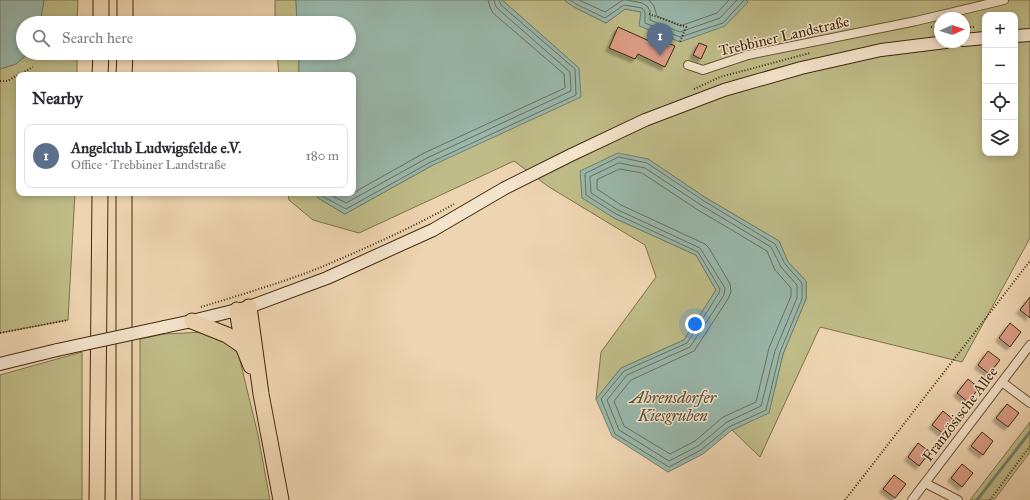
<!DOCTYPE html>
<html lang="en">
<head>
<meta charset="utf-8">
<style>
	:root { --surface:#fff; --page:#f7f7f7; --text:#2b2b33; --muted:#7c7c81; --line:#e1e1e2; --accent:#8f2418 }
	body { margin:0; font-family:"IM FELL Great Primer",serif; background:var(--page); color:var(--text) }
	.controls { position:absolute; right:12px; top:12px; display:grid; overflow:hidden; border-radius:8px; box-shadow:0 2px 6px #0003 }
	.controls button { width:36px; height:36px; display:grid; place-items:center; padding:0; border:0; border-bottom:1px solid var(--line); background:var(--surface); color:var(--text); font:20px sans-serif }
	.compass { position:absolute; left:934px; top:12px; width:36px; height:36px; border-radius:50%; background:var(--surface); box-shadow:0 2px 6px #0003; rotate:87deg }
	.you { position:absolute; left:695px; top:324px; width:14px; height:14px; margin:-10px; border:3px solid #fff; border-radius:50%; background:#1a73e8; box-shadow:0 0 0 6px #1a73e833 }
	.badge { display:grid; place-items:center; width:26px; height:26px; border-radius:50%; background:var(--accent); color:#fff; font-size:13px; font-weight:700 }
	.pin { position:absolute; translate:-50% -33px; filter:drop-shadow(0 1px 2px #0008) }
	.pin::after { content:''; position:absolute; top:21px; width:14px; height:12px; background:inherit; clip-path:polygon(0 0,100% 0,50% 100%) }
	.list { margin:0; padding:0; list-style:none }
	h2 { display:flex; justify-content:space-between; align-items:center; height:52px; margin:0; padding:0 16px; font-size:17px }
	h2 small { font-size:13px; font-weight:400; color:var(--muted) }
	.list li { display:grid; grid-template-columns:26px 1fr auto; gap:12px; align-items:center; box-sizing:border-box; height:64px; margin:0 8px 8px; padding:0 8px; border:1px solid var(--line); border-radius:8px }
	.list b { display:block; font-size:15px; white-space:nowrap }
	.list p { margin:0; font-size:13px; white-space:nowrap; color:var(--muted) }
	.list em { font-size:13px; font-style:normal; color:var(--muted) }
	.icon { flex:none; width:22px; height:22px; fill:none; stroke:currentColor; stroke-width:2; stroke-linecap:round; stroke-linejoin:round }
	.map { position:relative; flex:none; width:1030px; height:500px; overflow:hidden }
	.search { position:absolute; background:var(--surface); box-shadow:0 2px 6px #0003; left:16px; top:16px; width:340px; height:44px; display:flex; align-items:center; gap:10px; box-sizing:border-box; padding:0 14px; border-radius:22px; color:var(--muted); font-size:15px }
	.panel { position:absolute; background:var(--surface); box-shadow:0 2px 6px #0003; left:16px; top:72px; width:340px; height:124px; border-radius:8px }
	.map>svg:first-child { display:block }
</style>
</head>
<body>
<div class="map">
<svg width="1030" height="500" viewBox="0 0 1030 500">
	<defs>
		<filter id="shadow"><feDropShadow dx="-3.5" dy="3.5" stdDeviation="1" flood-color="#0004"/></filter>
	</defs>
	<rect width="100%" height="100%" fill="#eed5b1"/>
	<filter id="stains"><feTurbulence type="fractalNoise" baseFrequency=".005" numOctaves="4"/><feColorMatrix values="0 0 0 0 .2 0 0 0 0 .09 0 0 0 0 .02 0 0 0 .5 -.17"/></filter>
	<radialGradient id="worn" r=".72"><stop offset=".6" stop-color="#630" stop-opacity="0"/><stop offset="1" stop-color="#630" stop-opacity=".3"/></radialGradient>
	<path fill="#bfbc88" stroke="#7f724a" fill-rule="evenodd" d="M 44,0 L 78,0 L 77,23 L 40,23 Z
		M 275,0 L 296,0 L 297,23 L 275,23 Z
		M 502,0 L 564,0 L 574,7 L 606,23 L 625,9 L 641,12 L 640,26 L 748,2 L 746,0 L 1030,0 L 1030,238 L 962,362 L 820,327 L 760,457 L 732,430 L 769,412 L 783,354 L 806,299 L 806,281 L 788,262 L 779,241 L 706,198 L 648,159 L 582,197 L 614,218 L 696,255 L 716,290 L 684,340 L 621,368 L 596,399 L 601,352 L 656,277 L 645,245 L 549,187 L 514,161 L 359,233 L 313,220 L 289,200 L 288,193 L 317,193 L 318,198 L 345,214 L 431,166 L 579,68 ZM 985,15 L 1015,15 L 1015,153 L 985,153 ZM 940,18 L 964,18 L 964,42 L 940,42 Z
		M 28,53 L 77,53 L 77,75 L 19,75 L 19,193 L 75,193 L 68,320 L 0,333 L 0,69 L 16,64 Z
		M 277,53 L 299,53 L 299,75 L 279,75 Z
		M 206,332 L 237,348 L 258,435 L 270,500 L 140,500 L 140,339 L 164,334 Z
		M 82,352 L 82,500 L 0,500 L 0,375 Z
		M 1030,422 L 1030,452 L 994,500 L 970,500 Z"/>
	<path fill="#99b8ad" stroke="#757f6d" d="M 0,0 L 44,0 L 40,23 L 23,23 L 23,53 L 28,53 L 16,64 L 0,69 Z
		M 296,0 L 502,0 L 579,68 L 581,97 L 431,166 L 345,214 L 318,198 L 317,193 L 353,193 L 353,75 L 299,75 L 299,53 L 349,53 L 349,23 L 297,23 Z
		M 564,0 L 746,0 L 748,2 L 725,26 L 680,42 L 639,26 L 641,12 L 625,9 L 606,23 L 574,7 Z
		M 618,153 L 648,159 L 706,198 L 779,241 L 788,262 L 806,281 L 806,299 L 783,354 L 769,413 L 732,430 L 703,454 L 668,472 L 612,436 L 596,399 L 621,368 L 684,340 L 716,290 L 696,255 L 614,218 L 582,198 L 580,171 Z"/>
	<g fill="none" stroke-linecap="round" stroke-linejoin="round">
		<path stroke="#6c705c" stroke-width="1" d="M 570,0 L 576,4 L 605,18 L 624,5 L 642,8 L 645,12 L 645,23 L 680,37 L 723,23 L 744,0
			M 579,0 L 605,12 L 623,0
			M 627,0 L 642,3 L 647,6 L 650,11 L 650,20 L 680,32 L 720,18 L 737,0
			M 649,0 L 654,6 L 657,16 L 680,26 L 717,13 L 729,0
			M 619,157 L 647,163 L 704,201 L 775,244 L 785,264 L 802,283 L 802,299 L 780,352 L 766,410 L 729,427 L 701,450 L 669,467 L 615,434 L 601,399 L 624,371 L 687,343 L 719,293 L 720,289 L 698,252 L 616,214 L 586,195 L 585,174 Z
			M 619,163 L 645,168 L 701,205 L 771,247 L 781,267 L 797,285 L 797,298 L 775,351 L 761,406 L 727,422 L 698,446 L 669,461 L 619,430 L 607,400 L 627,375 L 690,347 L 724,295 L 725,288 L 700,248 L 618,210 L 591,193 L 590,177 Z
			M 620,169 L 642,173 L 698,210 L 767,251 L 775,270 L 791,288 L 791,296 L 769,348 L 756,402 L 723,417 L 695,441 L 670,454 L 624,426 L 614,401 L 631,380 L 694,351 L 728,299 L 731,292 L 730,284 L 709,248 L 705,244 L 621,205 L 597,189 L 597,180 Z
			M 321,193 L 322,196 L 346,209 L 429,163 L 576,95 L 575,69 L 501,5 L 499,0
			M 327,193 L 346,203 L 427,158 L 571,91 L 570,72 L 497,8 L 495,4 L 494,0
			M 353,193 L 424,153 L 565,88 L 564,74 L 493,13 L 490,7 L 488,0"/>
		<path stroke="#757f6d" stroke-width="3" d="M 977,500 L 1030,432"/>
	</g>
	<path fill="#db9c85" stroke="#3f290c" filter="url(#shadow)" d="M 618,27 L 654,43 L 657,38 L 675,46 L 665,67 L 638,54 L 635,59 L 609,48 Z
		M 699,43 L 707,46 L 701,59 L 693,55 Z
		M 1030,297 L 1030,318 L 1020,310 Z
		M 1010,323 L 1021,332 L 1010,347 L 999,338 Z
		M 988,351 L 1000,360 L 989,374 L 978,365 Z
		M 968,379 L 979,388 L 968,402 L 957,393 Z
		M 1007,404 L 1019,413 L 1008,427 L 996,418 Z
		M 943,411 L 954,420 L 944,434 L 932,425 Z
		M 982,432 L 993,441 L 983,455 L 971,446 Z
		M 918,443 L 930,452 L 919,466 L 908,457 Z
		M 962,464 L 973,473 L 962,487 L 951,478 Z
		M 894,475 L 906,484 L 895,498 L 883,489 Z"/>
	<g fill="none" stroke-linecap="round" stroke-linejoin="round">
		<g stroke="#6b5435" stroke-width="10">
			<path id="street" d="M 688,65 L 703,70 L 748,55 L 916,21 L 1004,0
				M 1002,382 L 1030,403
				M 925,483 L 958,500
				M 912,500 L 1030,345"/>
		</g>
		<g stroke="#3f290c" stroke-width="14">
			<path id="secondary" d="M 1015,36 L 1030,35
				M 964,40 L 985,38
				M 164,327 L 192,321 L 249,307 L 327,278 L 433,230 L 505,188 L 571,155 L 645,120 L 724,90 L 801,68 L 881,50 L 946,42
				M 0,364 L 57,350"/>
		</g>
		<g stroke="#3f290c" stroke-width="17">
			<path id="highway" d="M 101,23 L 101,0
				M 125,23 L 125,0
				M 100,75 L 101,53
				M 124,75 L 125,53
				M 249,307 L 261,394 L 281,500
				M 237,310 L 243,346 L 251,366
				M 192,321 L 227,335 L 243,346
				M 97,500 L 100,193
				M 124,500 L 124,193"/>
		</g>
		<path stroke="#3f290c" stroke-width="2" stroke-dasharray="1 2" stroke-linecap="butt" d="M 649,14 L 686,27 L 680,42
			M 931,27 L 940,27
			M 964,27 L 976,27
			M 0,81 L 7,81 L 33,67
			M 694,89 L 720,77 L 810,53
			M 201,307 C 240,295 281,283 319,268 C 364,249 412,228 454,204
			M 0,333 L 68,320
			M 845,500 L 1030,261
			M 990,500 L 1030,446"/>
		<use href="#street" stroke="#f4e4cc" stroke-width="8"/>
		<use href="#secondary" stroke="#f4e4cc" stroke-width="12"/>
		<use href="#highway" stroke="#eed5b1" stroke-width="15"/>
		<g stroke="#3f290c" stroke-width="14" stroke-linecap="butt">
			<path id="secondary-bridge" d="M 57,350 L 164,327"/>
		</g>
		<use href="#secondary-bridge" stroke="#f4e4cc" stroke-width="12"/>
	</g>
	<g text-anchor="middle" stroke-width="3" stroke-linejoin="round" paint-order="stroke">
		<g font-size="15" fill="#3f290c" stroke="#f4e4cc">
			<text transform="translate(784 36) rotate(-13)" y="5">Trebbiner Landstraße</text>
			<text transform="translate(960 414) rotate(-53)" y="5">Französische Allee</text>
		</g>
		<g font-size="16" font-style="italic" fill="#564d34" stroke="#f4e4cc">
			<text x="673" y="403">Ahrensdorfer<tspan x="673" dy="18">Kiesgruben</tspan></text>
		</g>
	</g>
	<rect width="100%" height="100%" filter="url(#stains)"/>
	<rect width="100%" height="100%" fill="url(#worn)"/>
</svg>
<div class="controls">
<button>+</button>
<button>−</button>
<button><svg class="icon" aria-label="locate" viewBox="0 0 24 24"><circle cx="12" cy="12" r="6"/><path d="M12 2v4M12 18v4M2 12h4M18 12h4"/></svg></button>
<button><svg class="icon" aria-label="layers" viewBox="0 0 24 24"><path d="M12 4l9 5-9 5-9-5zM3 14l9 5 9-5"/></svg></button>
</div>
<svg class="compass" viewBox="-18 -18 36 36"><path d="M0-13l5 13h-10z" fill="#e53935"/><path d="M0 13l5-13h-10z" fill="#7c7c81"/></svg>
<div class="you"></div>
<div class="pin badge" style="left:660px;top:56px;background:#5c6f8a">1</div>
<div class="search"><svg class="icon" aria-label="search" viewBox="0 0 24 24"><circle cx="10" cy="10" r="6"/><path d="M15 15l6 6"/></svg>Search here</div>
<section class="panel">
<h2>Nearby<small></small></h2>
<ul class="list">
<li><span class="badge" style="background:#5c6f8a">1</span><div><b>Angelclub Ludwigsfelde e.V.</b><p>Office · Trebbiner Landstraße</p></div><em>180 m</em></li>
</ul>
</section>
</div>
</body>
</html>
